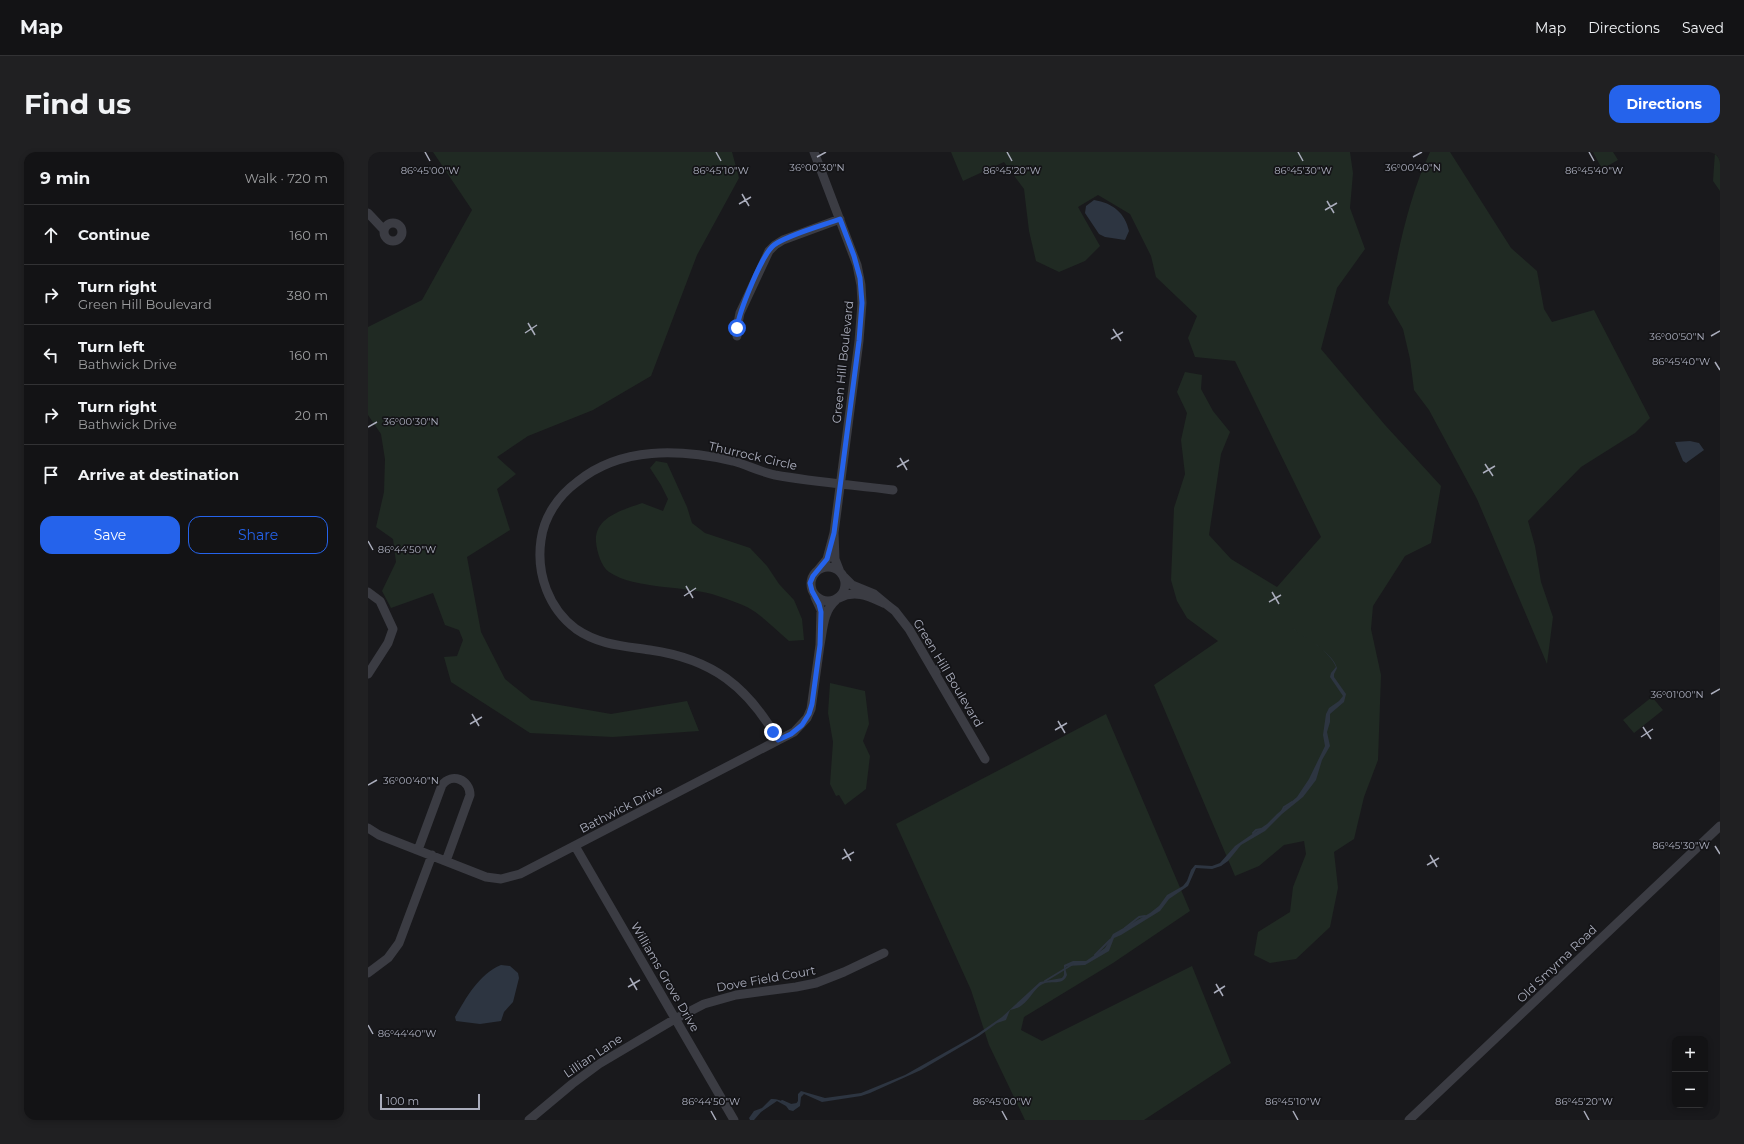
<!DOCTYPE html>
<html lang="en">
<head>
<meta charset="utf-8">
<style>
	:root { --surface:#131315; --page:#202022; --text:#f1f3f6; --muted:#9d9ea0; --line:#323234; --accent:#2563eb }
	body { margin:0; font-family:Montserrat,sans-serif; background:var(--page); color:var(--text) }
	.controls { position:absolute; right:12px; bottom:12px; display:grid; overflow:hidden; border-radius:8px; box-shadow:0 2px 6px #0003 }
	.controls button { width:36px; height:36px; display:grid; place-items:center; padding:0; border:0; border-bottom:1px solid var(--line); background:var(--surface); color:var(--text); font:20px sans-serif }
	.scale { position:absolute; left:12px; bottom:10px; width:100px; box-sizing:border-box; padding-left:4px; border:2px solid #aaadbc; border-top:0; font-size:11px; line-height:14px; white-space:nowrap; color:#aaadbc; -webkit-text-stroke:3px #141417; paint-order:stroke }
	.stop { position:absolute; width:12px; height:12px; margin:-9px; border:3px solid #2563eb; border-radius:50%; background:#fff }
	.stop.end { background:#2563eb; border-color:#fff; box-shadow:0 1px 4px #0008 }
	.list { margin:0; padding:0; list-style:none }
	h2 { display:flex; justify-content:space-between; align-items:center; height:52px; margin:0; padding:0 16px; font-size:17px }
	h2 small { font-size:13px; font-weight:400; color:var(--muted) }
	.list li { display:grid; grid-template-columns:26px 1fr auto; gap:12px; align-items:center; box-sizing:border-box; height:60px; padding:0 16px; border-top:1px solid var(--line) }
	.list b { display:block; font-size:15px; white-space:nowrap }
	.list p { margin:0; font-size:13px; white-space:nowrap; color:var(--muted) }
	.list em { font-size:13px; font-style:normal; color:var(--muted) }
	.actions { display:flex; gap:8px; padding:12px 16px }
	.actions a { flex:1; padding:9px 0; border:1px solid var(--accent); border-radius:12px; text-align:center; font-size:14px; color:var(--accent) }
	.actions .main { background:var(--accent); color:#fff }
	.icon { flex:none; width:22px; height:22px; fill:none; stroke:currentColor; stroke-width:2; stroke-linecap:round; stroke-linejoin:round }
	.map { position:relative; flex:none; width:1352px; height:968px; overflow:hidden; border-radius:12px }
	header { display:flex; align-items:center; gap:24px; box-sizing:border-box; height:56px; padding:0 20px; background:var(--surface); border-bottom:1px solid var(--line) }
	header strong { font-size:19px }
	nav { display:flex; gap:22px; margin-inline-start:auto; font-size:14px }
	.intro { display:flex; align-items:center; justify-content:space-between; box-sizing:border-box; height:96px; padding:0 24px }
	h1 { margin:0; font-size:28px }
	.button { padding:10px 18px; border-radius:12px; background:var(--accent); color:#fff; font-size:14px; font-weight:700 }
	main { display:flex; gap:24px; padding:0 24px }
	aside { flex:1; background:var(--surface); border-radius:12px; box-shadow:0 2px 6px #0003 }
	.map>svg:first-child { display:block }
</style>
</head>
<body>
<header>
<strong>Map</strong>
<nav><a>Map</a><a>Directions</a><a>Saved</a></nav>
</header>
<div class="intro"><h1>Find us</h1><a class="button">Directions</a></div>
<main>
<aside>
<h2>9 min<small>Walk · 720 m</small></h2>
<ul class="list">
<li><svg class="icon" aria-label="ahead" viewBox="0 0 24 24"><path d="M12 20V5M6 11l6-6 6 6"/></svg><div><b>Continue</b></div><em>160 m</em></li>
<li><svg class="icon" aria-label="right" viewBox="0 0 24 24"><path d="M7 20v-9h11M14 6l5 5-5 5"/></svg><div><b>Turn right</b><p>Green Hill Boulevard</p></div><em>380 m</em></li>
<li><svg class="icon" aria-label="left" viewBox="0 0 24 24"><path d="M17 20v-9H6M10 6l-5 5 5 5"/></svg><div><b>Turn left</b><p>Bathwick Drive</p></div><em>160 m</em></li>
<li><svg class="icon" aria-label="right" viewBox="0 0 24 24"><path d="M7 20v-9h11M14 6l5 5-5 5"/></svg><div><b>Turn right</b><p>Bathwick Drive</p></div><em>20 m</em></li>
<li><svg class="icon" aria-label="arrive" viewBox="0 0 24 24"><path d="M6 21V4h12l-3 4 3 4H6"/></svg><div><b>Arrive at destination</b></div></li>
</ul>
<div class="actions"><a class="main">Save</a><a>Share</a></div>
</aside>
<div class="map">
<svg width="1352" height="968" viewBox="0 0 1352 968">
	<rect width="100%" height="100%" fill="#19191c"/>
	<path fill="#202a23" d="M 65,0 L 364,0 L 371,26 L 329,103 L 283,224 L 225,258 L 160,284 L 129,305 L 148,322 L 129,337 L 142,378 L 99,405 L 113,480 L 137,527 L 163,548 L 243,562 L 319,549 L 331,579 L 245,585 L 162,581 L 83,530 L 76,505 L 89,504 L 95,488 L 91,478 L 77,473 L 65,441 L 23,456 L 14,439 L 28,410 L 25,387 L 8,375 L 16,340 L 17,307 L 13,282 L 0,263 L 0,175 L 54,148 L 104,58 Z
		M 583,0 L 982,0 L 985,21 L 982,56 L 997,97 L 969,136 L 953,197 L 1017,273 L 1073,334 L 1063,391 L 1037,404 L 1005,454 L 1003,477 L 1013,523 L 1010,608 L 996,645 L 986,687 L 966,700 L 970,736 L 962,775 L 928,807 L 902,811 L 886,803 L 890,780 L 922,760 L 925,735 L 938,702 L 936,689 L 916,693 L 891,714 L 867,724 L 786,533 L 850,489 L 819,466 L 809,449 L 803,428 L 806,356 L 817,322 L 813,288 L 819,261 L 809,240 L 817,220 L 834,223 L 833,237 L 845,259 L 862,280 L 853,302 L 841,383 L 863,407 L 909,435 L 953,385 L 867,209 L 827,205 L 820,186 L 829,164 L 788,125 L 783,104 L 762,62 L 730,43 L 710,55 L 732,94 L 717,109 L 691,120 L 668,109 L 661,79 L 656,37 L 636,10 L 595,29 Z
		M 1062,0 L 1082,0 L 1143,96 L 1169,119 L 1176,157 L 1184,170 L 1226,158 L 1282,266 L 1267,281 L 1213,315 L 1160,369 L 1167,394 L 1173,430 L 1185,465 L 1179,512 L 1109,347 L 1061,258 L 1046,238 L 1042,207 L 1035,177 L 1020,151 C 1030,100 1040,47 1062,0 Z
		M 1225,0 L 1245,0 L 1250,8 L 1234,17 Z
		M 1347,0 L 1352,0 L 1352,39 L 1345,29 Z
		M 288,309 L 299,311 L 319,355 L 324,371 L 337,381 L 382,396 L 399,414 L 411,432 L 426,448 L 434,467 L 436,488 L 421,489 C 408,478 394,463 379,455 C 370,451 360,447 350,444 C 319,433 267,438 241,420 C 233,414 229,400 228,390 C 226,365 255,358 274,351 L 295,359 L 300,347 L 293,333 L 282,316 Z
		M 462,531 L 497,539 L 501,572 L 495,589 L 502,604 L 498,637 L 477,653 L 471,643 L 468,644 L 462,632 L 465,590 L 460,561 Z
		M 1284,545 L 1295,558 L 1266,581 L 1255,568 Z
		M 738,562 L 822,759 L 745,811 L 656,865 L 653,878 L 674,889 L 824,814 L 863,911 L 776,968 L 657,968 L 621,893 L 603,838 L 528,672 Z"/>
	<path fill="#2d3541" d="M 726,48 C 745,51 757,61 761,79 L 757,88 L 737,85 L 731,82 L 717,61 L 718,54 Z
		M 1322,289 L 1331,291 L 1336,298 L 1318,311 L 1315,309 L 1307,290 Z
		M 924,476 C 937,485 965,501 969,516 L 966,522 L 966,525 L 978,542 L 976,550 L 962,562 L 962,570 L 959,580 L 962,594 L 954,608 L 948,628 L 935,645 L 914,662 L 897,679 L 873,693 L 860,709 L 853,714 L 844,717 L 828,716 L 820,734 L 801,747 L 792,759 L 753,783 L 746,786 L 741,799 L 717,813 L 699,814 L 697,816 L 699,823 C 695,833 686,829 677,831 C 666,835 663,847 654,853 C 651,856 646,857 642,858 L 638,868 L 629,871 L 611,884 L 553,918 L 502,941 L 493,944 L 454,950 L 436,942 L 433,945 L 432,954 L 425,959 L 421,958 L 418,954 L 409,949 L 393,960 L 386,968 L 382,968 L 381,966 L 386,959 L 394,956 L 403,947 C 414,946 418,954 427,953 L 430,949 L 430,942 L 433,939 L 457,946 L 493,941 L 537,923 L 608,883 L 634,865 L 672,830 L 694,826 L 696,823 L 696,813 L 705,809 L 718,809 L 737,796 L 745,782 L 782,761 L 791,754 L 799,743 L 815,734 L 819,729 L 823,718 L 827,713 L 844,714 L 852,711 L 867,694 L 899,672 L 909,662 L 929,645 L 941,627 L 957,594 L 955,583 L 958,562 L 961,556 L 971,549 L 975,544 L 962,525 L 963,521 L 968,515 C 961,498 938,486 924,476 Z
		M 133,813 L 142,814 L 150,821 L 151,826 L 145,850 L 136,860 L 133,869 L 112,872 L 88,869 L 87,865 C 98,846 111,822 133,813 Z"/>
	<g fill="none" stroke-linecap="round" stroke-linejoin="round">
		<path stroke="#2d3541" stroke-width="2" d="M 934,641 L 939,633
			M 914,659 L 916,655 L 924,650
			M 885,681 L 888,678 L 893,677
			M 757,776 L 771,765 L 777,764
			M 727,803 L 742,788
			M 677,829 L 705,812
			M 414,949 L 423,953 L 429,952"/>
		<path stroke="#3b3c43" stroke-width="9" d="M 446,0 L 489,113 L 493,133 L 494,151 L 491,189 L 466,381
			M 0,61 L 16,78
			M16 80a9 9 0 1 1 18 0a9 9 0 1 1-18 0Z
			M 369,184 L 370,171 L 372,161 L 401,99 L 407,93 L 415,88 L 472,67
			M443 432a17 17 0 1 1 34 0a17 17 0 1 1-34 0Z
			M 450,418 L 459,407 L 466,381 L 467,407 L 472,420
			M 0,440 L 12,449 L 25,477 L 20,491 L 0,522
			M 447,445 L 453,458 L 452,493 C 455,477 455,459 468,448
			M 471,446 C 488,437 502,445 518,452 L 506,442 L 484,433 L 476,425
			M 518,452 L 527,459 L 541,477 L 617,607
			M 566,520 L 576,514
			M 410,588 C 380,535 345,507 282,498 C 256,494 231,493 208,477 C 181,457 168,422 173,388 C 176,365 190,344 209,330 C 253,294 312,297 365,309 C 379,313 393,320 407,323 C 446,330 486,333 525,338
			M 0,676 L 11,683 L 118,725 L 133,727 L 152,722 L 426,580 L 439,566 L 443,557 L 452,493
			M 207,694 L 366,968
			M 50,698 L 74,633 C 84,620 102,628 102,643 L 78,709
			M 0,821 L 20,806 L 31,791 L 64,703
			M 161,968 L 204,932 L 231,912 L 307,867 L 336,852 L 368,843 L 428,835 L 448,831 L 476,820 L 516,801
			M 1041,968 L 1352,674"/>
	</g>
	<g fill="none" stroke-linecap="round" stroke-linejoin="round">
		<path stroke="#2563eb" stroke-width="5" d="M 369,176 C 371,160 394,102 406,93 C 419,83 456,73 472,67 L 486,104 L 492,126 L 494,151 L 491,189 L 466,381 L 459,407 L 445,424 L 442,431 L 444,439 L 451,452 L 453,460 L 452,493 L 444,552 L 441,562 L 434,573 L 423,582 L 410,588 L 405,580"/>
	</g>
	<path fill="none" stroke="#aaadbc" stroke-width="1.5" d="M 57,0 L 62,9M 348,0 L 353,9M 639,0 L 644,9M 930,0 L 935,9M 1221,0 L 1226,9M 449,5 L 458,0M 1045,5 L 1054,0M 374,42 L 381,54M 959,49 L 966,61M 371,52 L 383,45M 957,58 L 969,51M 160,171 L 167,183M 745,177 L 753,189M 157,181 L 169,173M 1343,184 L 1352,179M 743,187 L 755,180M 1347,210 L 1352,218M 0,275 L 9,270M 532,306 L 539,318M 1117,312 L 1125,324M 529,315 L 541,308M 1115,321 L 1127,314M 0,389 L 5,398M 318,434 L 325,446M 904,440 L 911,452M 316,444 L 328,436M 901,450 L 913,443M 1343,542 L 1352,537M 104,562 L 111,574M 690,569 L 697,581M 102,572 L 114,565M 1275,575 L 1283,587M 687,578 L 699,571M 1273,585 L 1285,577M 0,633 L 9,628M 1347,694 L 1352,702M 476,697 L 483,709M 1062,703 L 1069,715M 474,707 L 486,700M 1059,713 L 1071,706M 262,826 L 269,838M 848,832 L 855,844M 260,835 L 272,828M 846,841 L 857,834M 0,873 L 5,882M 343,959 L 348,968M 634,959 L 639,968M 925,959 L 930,968M 1216,959 L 1221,968"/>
	<g text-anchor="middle" stroke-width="3.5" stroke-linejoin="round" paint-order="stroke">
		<g font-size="12" fill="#aaadbc" stroke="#141417">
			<text transform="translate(475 210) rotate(-84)" y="4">Green Hill Boulevard</text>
			<text transform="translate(385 304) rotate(13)" y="4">Thurrock Circle</text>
			<text transform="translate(580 521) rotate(59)" y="4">Green Hill Boulevard</text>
			<text transform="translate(253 657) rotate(-27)" y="4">Bathwick Drive</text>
			<text transform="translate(1189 812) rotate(-44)" y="4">Old Smyrna Road</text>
			<text transform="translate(297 825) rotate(60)" y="4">Williams Grove Drive</text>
			<text transform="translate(398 827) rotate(-10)" y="4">Dove Field Court</text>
			<text transform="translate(225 904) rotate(-34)" y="4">Lillian Lane</text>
		</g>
	</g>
	<g font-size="10" text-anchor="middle" fill="#aaadbc" stroke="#141417" stroke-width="3.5" stroke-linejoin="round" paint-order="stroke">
		<text x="449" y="19">36°00'30"N</text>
		<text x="1045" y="19">36°00'40"N</text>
		<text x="62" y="22">86°45'00"W</text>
		<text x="353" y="22">86°45'10"W</text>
		<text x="644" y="22">86°45'20"W</text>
		<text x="935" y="22">86°45'30"W</text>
		<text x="1226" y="22">86°45'40"W</text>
		<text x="1309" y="188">36°00'50"N</text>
		<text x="1313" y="213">86°45'40"W</text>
		<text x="43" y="273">36°00'30"N</text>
		<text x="39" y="401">86°44'50"W</text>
		<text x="1309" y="546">36°01'00"N</text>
		<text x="43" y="632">36°00'40"N</text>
		<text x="1313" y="697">86°45'30"W</text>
		<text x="39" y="885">86°44'40"W</text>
		<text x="343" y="953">86°44'50"W</text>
		<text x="634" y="953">86°45'00"W</text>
		<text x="925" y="953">86°45'10"W</text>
		<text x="1216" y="953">86°45'20"W</text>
	</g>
</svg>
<div class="controls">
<button>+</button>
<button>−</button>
</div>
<div class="scale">100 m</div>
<div class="stop" style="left:369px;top:176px"></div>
<div class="stop end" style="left:405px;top:580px"></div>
</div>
</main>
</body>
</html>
